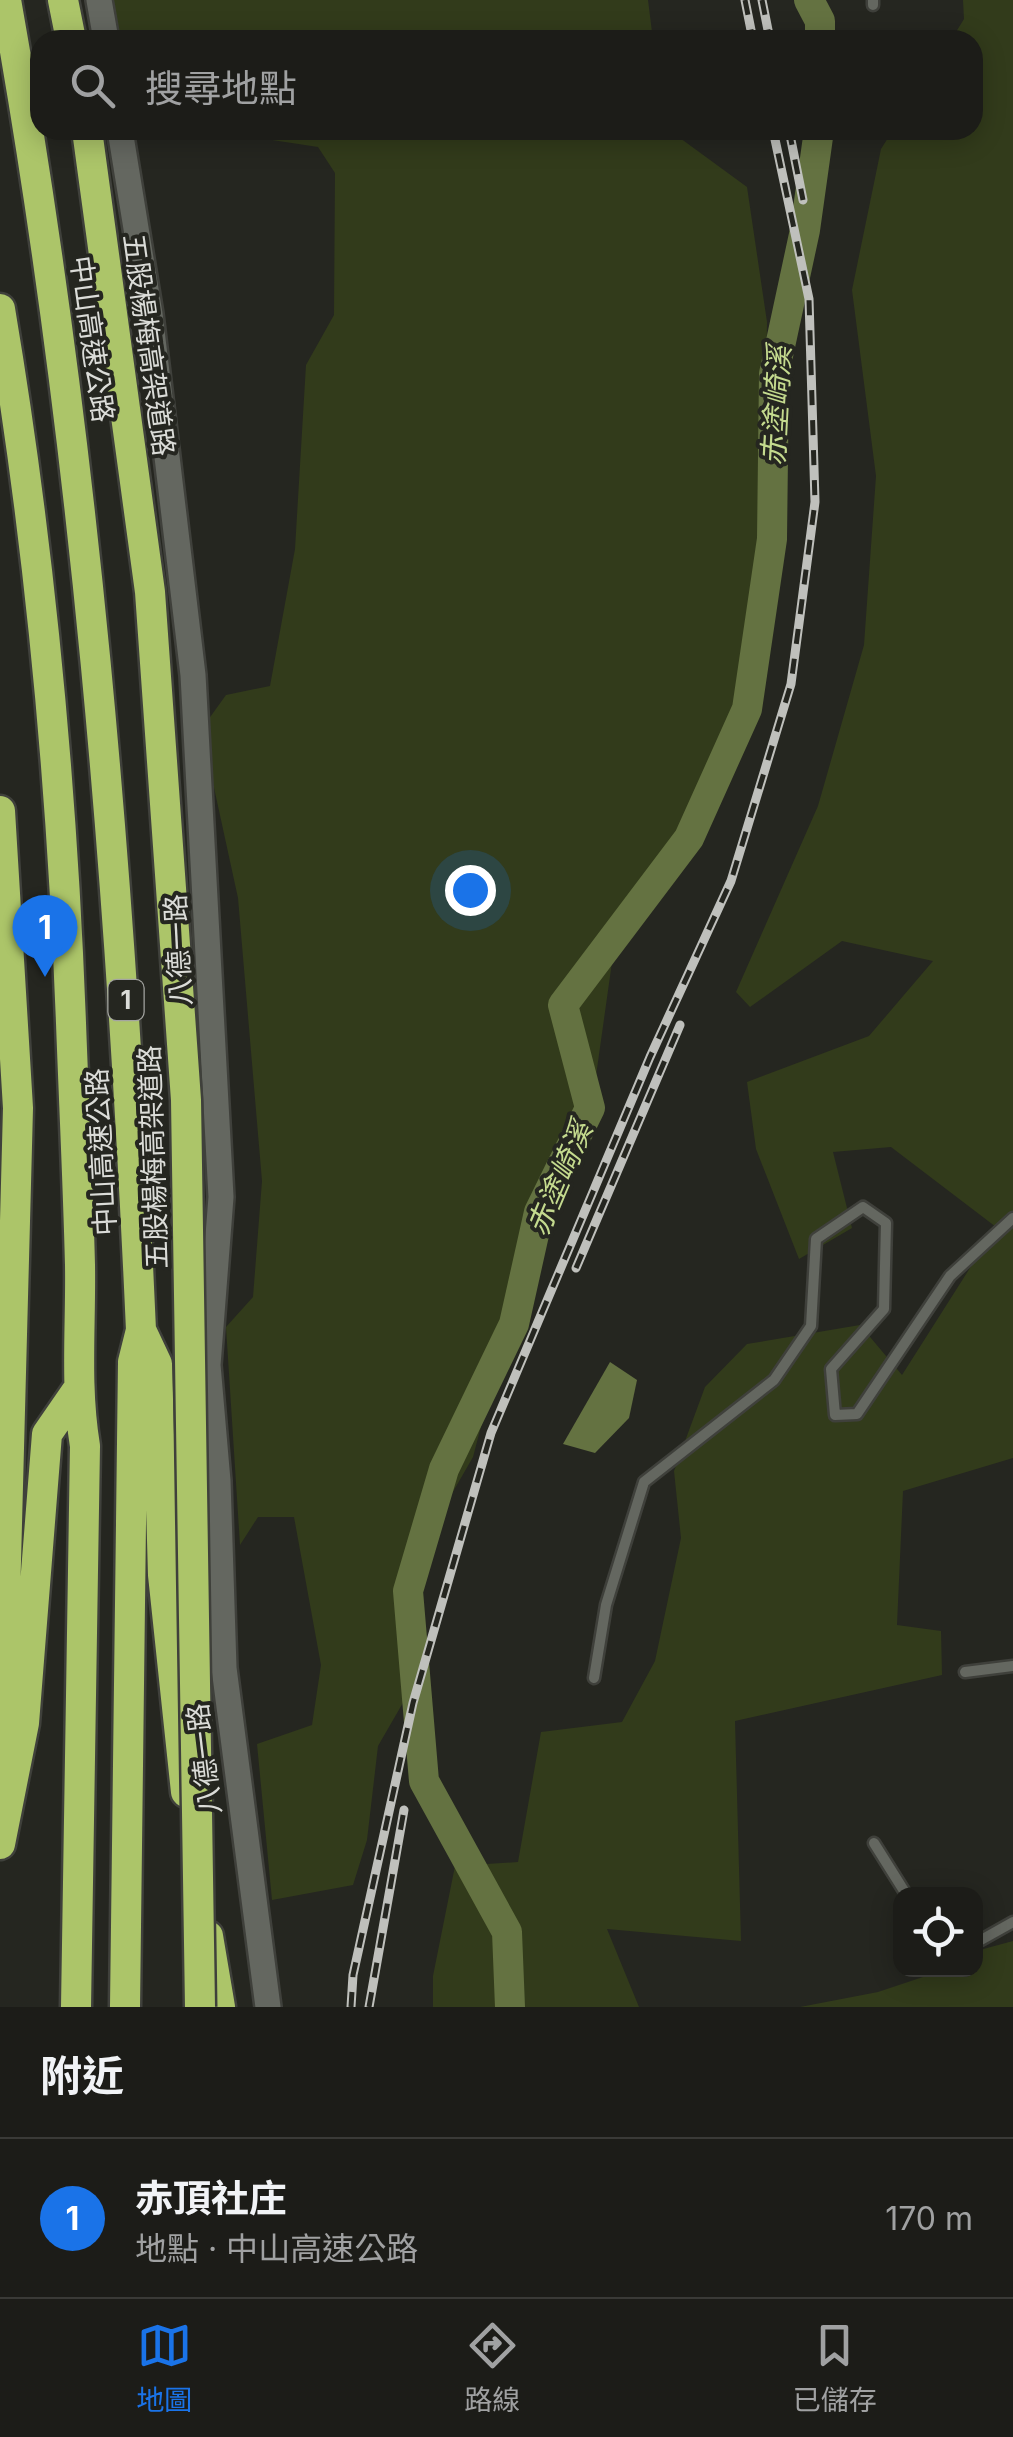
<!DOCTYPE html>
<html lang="zh-TW">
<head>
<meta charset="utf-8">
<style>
	:root { --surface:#1c1c18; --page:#292925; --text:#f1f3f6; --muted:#a0a1a2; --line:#3a3a37; --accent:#1a73e8 }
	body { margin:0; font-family:Inter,"Noto Sans TC",sans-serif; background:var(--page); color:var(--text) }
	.controls { position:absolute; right:30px; bottom:30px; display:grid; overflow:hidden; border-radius:20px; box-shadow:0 5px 25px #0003 }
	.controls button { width:90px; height:90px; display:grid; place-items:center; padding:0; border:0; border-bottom:2px solid var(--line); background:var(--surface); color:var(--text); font:50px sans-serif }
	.you { position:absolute; left:470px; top:890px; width:35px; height:35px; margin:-25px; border:8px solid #fff; border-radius:50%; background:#1a73e8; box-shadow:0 0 0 15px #1a73e833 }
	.badge { display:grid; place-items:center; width:65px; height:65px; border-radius:50%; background:var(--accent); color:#fff; font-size:32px; font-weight:700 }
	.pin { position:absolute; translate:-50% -82px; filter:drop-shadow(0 2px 5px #0008) }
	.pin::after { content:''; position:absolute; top:52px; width:35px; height:30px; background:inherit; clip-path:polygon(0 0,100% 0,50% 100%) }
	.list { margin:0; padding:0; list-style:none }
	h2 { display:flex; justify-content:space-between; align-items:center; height:130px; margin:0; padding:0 40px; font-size:42px }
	h2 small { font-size:32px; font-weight:400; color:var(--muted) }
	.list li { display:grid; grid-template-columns:65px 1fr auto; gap:30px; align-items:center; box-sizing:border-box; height:160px; padding:0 40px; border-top:2px solid var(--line) }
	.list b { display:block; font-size:38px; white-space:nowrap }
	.list p { margin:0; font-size:32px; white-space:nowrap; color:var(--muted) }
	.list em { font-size:32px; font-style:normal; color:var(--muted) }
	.icon { flex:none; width:55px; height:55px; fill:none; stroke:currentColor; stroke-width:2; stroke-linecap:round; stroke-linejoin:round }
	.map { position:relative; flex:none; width:1013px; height:2007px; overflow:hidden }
	.search { position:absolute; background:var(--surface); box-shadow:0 5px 25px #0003; left:30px; right:30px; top:30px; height:110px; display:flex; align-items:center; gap:25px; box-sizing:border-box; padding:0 35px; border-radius:30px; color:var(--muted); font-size:38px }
	.sheet { height:290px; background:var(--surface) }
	nav { display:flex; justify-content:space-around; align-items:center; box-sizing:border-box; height:140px; border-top:2px solid var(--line); background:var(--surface); font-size:28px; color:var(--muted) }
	nav a { display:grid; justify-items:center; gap:5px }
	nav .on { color:var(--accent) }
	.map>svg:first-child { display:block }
</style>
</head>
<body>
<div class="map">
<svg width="1013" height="2007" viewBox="0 0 1013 2007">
	<rect width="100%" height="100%" fill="#252620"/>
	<path fill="#323b1b" d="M 108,0 L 648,0 L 653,40 L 114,40 Z
		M 963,0 L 1013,0 L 1013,1458 L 903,1491 L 897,1625 L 941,1631 L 942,1675 L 735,1721 L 741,1941 L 607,1929 L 639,2007 L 433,2007 L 433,1976 L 455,1866 L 518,1862 L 541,1732 L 622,1722 L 655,1661 L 681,1538 L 674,1471 L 705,1387 L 747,1344 L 860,1325 L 902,1375 L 996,1227 L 891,1147 L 833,1152 L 852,1228 L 799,1259 L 756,1149 L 747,1082 L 869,1036 L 933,961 L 842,941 L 750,1007 L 736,992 L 818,806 L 864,645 L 876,476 L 852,290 L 881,149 L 893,130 L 973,130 L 973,40 L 951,40 L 964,19 Z
		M 207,130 L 669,130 L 747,187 L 767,322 L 763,553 L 729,763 L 614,948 L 595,1083 L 512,1308 L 473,1457 L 401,1582 L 419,1675 L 378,1746 L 367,1840 L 353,1885 L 272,1900 L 257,1744 L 312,1725 L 321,1665 L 294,1517 L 258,1517 L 240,1545 L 226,1327 L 253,1297 L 262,1181 L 238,898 L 208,760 L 208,720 L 226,695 L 270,686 L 295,549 L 306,365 L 334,315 L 335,173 L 318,147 Z
		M 1013,1941 L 1013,2007 L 800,2007 L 878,1992 L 944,1970 L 976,1970 L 976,1951 Z"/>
	<path fill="#647241" d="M 610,1362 L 637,1380 L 629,1418 L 595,1453 L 563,1444 Z"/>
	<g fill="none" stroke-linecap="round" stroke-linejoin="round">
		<path stroke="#647241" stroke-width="30" d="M 809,0 L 820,21 L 820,40
			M 510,2007 L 507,1932 L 424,1781 L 408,1591 L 444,1469 L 514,1324 L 539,1212 L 590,1108 L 563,1005 L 689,838 L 747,709 L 772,539 L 774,374 L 805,230 L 819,130"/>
		<g stroke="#3f403b" stroke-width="15">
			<path id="service" d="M 873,5 L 873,0
				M 965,1672 L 1013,1666
				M 594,1678 L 606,1605 L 644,1482 L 774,1380 L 811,1326 L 816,1239 L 863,1207 L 886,1223 L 884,1309 L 831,1369 L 835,1415 L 857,1414 L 950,1276 L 1013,1218
				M 874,1843 L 906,1894
				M 976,1939 L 981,1940 L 1013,1922"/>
		</g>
		<g stroke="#3f403b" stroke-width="30">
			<path id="tertiary" d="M 99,0 L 106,40
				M 120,130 L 150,314 L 193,675 L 221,1197 L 208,1365 L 218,1481 L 224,1668 L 268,2007"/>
		</g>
		<g stroke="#3f403b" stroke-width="35">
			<path id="motorway" d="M 6,0 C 85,440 121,884 141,1330 L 133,1362 L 125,2007
				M 63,0 L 71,40
				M 0,309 C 40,546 62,783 71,1023 C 74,1104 78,1185 80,1265 C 81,1327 75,1385 85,1446 L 76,2007
				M 0,811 L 18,1108 L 0,1788
				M 141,1330 L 157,1364 L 163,1575 L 186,1792
				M 0,1844 L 24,1723 L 47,1434 L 76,1392
				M 208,1936 L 220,2007"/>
		</g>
		<use href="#service" stroke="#646760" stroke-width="10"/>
		<use href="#tertiary" stroke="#646760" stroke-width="25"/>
		<use href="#motorway" stroke="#acc569" stroke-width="30"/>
		<g stroke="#bfc0bc" stroke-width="9">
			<path id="rail" d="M 745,0 L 753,40
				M 762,0 L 770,40
				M 789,130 L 803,200
				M 576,1268 L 680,1025
				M 351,2007 L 353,1975 L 413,1703 L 491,1433 L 650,1057 L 731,881 L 791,684 L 815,502 L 809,299 L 773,130
				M 369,2007 L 404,1810"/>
		</g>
		<use href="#rail" stroke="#252620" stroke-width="5" stroke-dasharray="15" stroke-linecap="butt"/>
		<g stroke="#3f403b" stroke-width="35" stroke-linecap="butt">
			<path id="motorway-bridge" d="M 87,130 L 150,592 L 186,1100 L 200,2007"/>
		</g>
		<use href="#motorway-bridge" stroke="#acc569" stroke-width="30"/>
	</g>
	<g text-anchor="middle" stroke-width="8" stroke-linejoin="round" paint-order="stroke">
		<rect fill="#252620" stroke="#a4a5a1" stroke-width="2.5" x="108.5" y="980" width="35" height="40" rx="8"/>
		<g font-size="25" font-weight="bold" fill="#dbdcd8">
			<text x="126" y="1009">1</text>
		</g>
		<g font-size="28" fill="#dbdcd8" stroke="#252620">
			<text transform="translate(92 339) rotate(82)" y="10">中山高速公路</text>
			<text transform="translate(149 345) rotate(82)" y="10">五股楊梅高架道路</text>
			<text transform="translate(178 950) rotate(-93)" y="10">八德一路</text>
			<text transform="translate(101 1152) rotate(-93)" y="10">中山高速公路</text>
			<text transform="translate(153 1157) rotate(-92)" y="10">五股楊梅高架道路</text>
			<text transform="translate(204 1759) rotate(-97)" y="10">八德一路</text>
		</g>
		<g font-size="30" font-style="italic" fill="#c4da8e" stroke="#252620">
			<text transform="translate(777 406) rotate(-87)" y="10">赤塗崎溪</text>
			<text transform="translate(560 1179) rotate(-67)" y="10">赤塗崎溪</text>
		</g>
	</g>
</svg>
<div class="controls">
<button><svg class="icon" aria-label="locate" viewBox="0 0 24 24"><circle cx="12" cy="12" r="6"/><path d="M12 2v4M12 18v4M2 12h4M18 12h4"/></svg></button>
</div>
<div class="you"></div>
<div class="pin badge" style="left:45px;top:977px">1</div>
<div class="search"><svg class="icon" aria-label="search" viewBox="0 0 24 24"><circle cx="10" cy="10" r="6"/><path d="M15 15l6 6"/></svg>搜尋地點</div>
</div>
<section class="sheet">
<h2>附近<small></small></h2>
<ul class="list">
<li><span class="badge">1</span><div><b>赤頂社庄</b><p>地點 · 中山高速公路</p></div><em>170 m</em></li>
</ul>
</section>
<nav>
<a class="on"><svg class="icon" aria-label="map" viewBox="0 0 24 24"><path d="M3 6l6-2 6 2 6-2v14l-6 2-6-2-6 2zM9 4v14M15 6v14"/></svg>地圖</a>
<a><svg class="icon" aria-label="directions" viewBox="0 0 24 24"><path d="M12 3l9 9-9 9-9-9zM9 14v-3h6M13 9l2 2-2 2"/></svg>路線</a>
<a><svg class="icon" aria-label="saved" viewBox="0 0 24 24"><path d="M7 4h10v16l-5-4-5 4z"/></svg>已儲存</a>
</nav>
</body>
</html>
